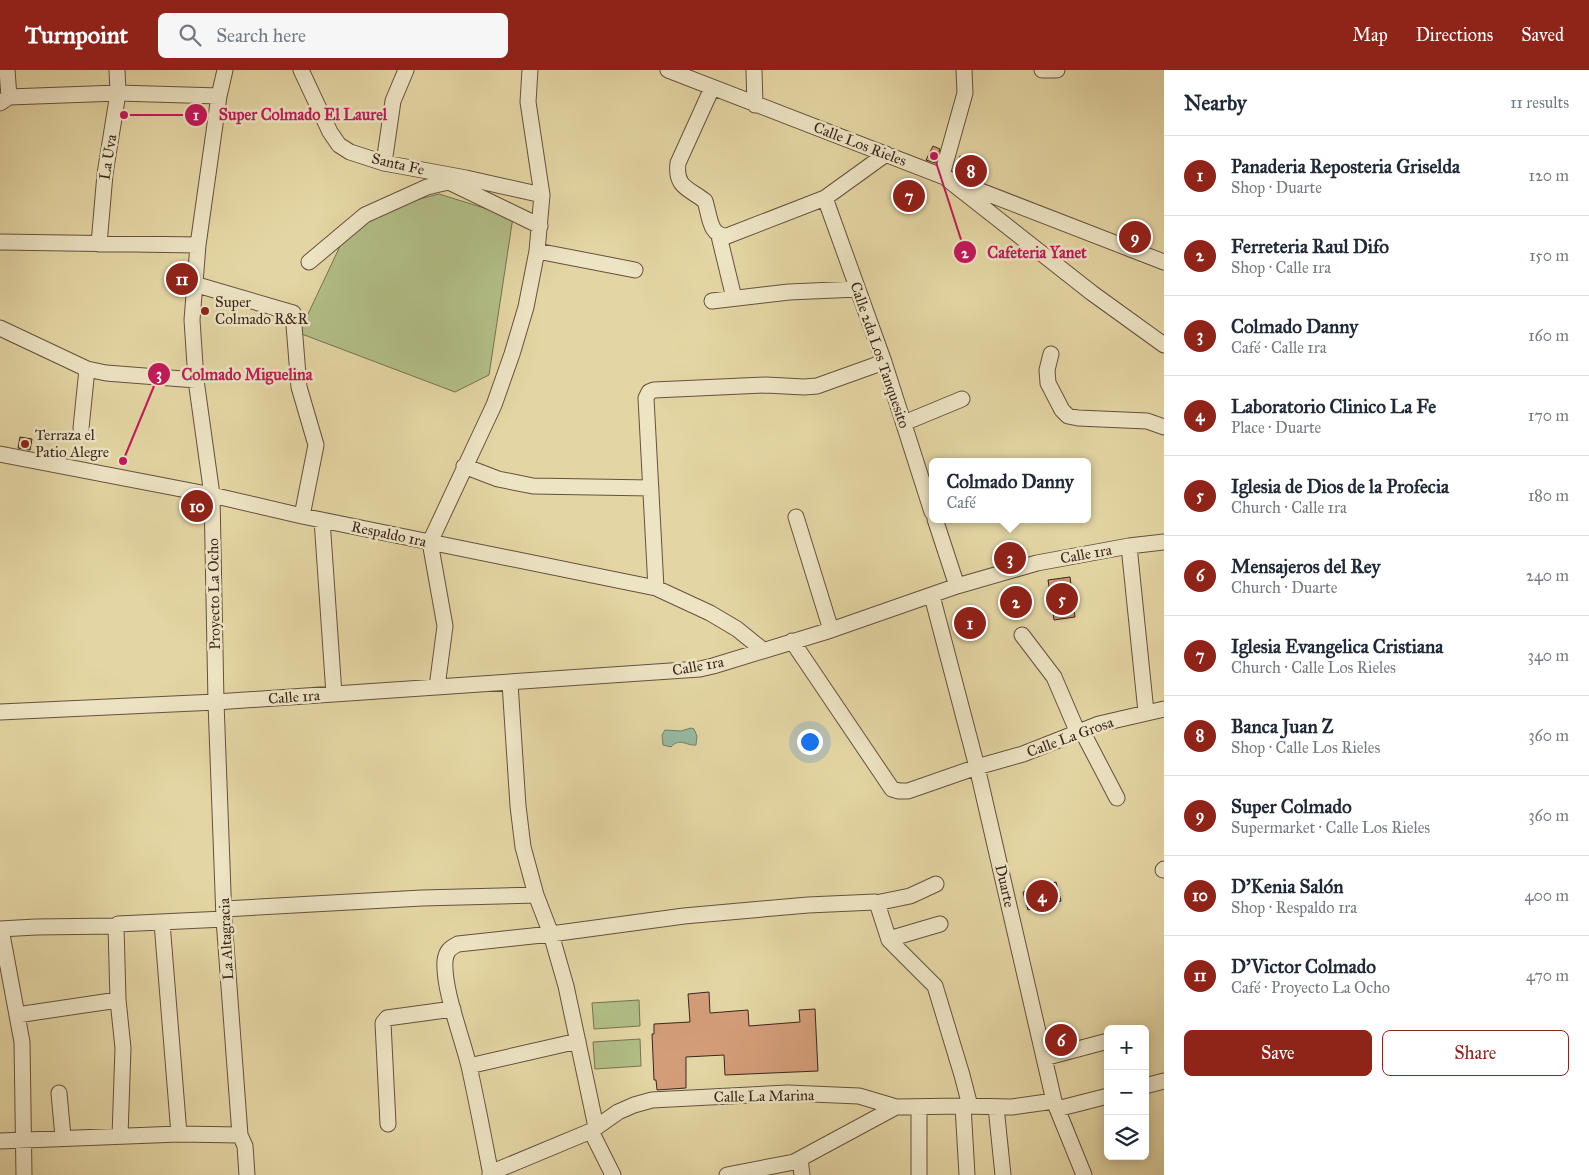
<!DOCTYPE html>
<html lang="en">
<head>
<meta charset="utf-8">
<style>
	:root { --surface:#fff; --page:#f6f6f7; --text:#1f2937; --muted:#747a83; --line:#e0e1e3; --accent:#8f2418 }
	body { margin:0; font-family:"IM FELL Great Primer",serif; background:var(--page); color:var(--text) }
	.controls { position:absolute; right:15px; bottom:15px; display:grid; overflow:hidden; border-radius:8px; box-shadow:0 2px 12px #0003 }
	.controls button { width:45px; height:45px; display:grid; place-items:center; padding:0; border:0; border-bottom:1px solid var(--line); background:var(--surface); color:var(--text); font:25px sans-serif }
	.you { position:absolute; left:809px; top:671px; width:18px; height:18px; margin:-12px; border:4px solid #fff; border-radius:50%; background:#1a73e8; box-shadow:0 0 0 8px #1a73e833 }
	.badge { display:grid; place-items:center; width:32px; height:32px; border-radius:50%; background:var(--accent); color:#fff; font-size:16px; font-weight:700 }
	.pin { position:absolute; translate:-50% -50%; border:2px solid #fff; box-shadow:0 1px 5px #0006 }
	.popup { position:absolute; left:929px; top:388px; width:162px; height:65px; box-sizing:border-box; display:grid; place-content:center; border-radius:8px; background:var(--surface); filter:drop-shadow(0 1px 4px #0005); font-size:16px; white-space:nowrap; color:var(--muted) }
	.popup b { font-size:19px; color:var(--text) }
	.popup::after { content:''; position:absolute; left:50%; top:100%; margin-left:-10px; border:10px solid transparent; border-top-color:var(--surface) }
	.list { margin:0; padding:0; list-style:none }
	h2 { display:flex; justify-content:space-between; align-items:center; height:65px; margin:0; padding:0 20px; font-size:21px }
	h2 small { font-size:16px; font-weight:400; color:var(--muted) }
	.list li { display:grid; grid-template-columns:32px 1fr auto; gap:15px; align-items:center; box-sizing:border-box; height:80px; padding:0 20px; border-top:1px solid var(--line) }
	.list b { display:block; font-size:19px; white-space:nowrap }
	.list p { margin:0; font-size:16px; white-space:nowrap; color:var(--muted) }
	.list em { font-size:16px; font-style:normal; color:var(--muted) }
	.actions { display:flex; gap:10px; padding:15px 20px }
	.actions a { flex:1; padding:11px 0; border:1px solid var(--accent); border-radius:8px; text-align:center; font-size:18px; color:var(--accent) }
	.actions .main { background:var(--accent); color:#fff }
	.icon { flex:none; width:28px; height:28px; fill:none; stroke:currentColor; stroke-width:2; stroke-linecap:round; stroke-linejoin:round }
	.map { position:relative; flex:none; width:1164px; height:1105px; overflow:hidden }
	header { display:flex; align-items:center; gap:30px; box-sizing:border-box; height:70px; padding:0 25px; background:var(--accent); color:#fff }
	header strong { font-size:24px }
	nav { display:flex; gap:28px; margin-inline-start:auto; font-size:18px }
	.search { width:350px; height:45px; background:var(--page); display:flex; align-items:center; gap:12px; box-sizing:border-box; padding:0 18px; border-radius:8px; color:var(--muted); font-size:19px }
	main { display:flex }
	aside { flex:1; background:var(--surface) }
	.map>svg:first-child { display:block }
</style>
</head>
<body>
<header>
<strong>Turnpoint</strong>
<div class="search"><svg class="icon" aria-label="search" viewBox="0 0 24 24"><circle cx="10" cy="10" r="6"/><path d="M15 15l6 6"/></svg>Search here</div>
<nav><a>Map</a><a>Directions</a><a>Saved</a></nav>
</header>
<main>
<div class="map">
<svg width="1164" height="1105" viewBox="0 0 1164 1105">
	<rect width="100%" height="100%" fill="#e4d6a4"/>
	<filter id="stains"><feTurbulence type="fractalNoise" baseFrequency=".004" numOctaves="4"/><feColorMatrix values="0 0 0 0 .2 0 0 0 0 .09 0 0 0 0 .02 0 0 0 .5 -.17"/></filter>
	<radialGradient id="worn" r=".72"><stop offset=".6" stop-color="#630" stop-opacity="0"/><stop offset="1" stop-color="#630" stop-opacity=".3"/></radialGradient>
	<path fill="#b2be87" stroke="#767252" d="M 439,124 L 513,147 L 489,305 L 455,322 L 299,263 L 342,172 L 385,138 Z
		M 639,930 L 640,956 L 594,959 L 592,933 Z
		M 640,969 L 641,996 L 595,999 L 593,972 Z"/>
	<path fill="#97baa1" stroke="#727e6c" d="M 691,658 L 694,659 L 697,666 L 696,675 C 686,676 680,667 671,677 L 663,675 L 662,665 L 665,660 L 681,661 Z"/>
	<path fill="#d49d79" stroke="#3b251c" d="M 933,76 L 940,79 L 935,93 L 926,90 Z
		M 960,86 L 978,94 L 973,106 L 955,98 Z
		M 898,114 L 919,116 L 917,137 L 903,135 Z
		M 20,367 L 32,369 L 30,380 L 18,378 Z
		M 183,430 L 203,434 L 202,447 L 181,442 Z
		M 1070,507 L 1075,547 L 1054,550 L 1048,510 Z
		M 1016,521 L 1023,540 L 1015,543 L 1008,524 Z
		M 968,539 L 979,563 L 971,567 L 960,543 Z
		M 1056,812 L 1061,831 L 1028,840 L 1023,822 Z
		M 709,922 L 710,943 L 748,940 L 749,956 L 800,952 L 799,940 L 815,939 L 818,1001 L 725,1005 L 724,985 L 686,987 L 686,1018 L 657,1020 L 656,1010 L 654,1010 L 652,964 L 654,964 L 654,954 L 690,952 L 688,924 Z
		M 1069,960 L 1071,971 L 1052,976 L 1049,963 Z"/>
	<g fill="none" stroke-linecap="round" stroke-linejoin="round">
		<g stroke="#65513e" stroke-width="17">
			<path id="minor" d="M 7,0 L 9,27
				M 225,0 L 219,26 L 198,175 L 192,250 L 196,310 L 212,425 L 216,632 L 224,849 L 240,1065 L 245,1076 L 247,1105
				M 301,0 L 330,62 L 339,75 L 350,82 L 384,93 L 466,108 L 542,125
				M 668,0 L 1164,192
				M 754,0 L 755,35
				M 964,0 L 965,23 L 942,105 L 1092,223 L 1164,275
				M 1042,0 L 1057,0
				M 712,18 L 678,93 C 675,117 688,118 705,131 C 710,146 709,166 727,166 L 825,128 L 886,84
				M 0,33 L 9,27 L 118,23 L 219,26
				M 384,93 L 393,31 L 406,0
				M 449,112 L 540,156
				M 825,128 L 884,292 L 932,442
				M 719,166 L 734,228
				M 0,172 L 198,175
				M 99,174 L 105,104 L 118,23 L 117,0
				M 537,181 L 635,200
				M 309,192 L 365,145 L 427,117 L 461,109
				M 194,214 L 293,243 L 299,317 L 316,375 L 302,446
				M 712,231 L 789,222 L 858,219
				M 0,258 L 87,299 L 106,303 L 196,310
				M 1051,284 L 1047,300 L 1048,313 L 1062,340 L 1068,346 L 1078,348 L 1147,351 L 1164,357
				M 904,353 L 962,329
				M 81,358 L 87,299
				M 0,384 L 212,425 L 302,446 L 656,518 L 710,543 L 737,559 L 763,580
				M 464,396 L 498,409 L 533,416 L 651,418
				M 796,447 L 831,560
				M 935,449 L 957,516
				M 322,450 L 334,624
				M 1129,476 L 1146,642
				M 656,518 L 646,328 L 649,322 L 654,320 L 766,315 L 804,317 L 817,316 L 884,292
				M 932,526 L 977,697 L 1054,1031 L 1084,1105
				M 1022,565 L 1054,607 L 1078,663
				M 792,571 L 892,719 L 899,721 L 908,721 L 977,697 L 1023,684 L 1099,654 L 1164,639
				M 510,613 L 518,736 L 523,777 L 536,825 L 551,864 L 566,916 L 596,1057
				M 437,617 L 445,556 L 430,472 L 494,335 L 512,284 L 526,237 L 537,181 L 542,125 L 528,32 L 530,0
				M 0,642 L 216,632 L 700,599 L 713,596 L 831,560 L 957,516 L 1037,493 L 1129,476 L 1164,472
				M 1082,661 L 1117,728
				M 1163,800 L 1164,799
				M 876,833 L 910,826 L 936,814
				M 224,839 L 422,828 L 536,825
				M 162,853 L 179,1064
				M 116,856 L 118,930 L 123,978 L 120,1066
				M 0,859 L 36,857 L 116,856 L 118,854 L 224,849
				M 1,859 L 22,972 L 24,1105
				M 889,869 L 940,854
				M 17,945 L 118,930
				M 1044,988 L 1108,971
				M 469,996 L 578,971
				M 1145,1016 L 1164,1011
				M 59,1023 L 63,1067
				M 963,1036 L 967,1105
				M 996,1037 L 1003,1105
				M 1057,1039 L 1108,1026
				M 388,1054 L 383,953 L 387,948 L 453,939
				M 591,1061 L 613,1105
				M 0,1071 L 179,1064 L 240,1065
				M 800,1089 L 802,1105
				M 490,1105 L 490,1103 L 591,1061 L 618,1042 L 634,1035 L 652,1030 L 788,1023 L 859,1026 L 896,1037 L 963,1036 L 1012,1037 L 1054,1031
				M 491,1105 C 484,1069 477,1032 469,996 C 462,967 443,919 445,891 C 446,881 450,878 458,874 L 551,864 L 684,846 L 808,835 L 875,832 L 878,836 L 889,870 L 935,916 L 962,1005 L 970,1036
				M 727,1105 L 794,1092 L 896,1037
				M 919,1105 L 919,1037"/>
		</g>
		<use href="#minor" stroke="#ede4c4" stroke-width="15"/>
	</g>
	<g fill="#8f2418" stroke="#ede4c4" stroke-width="2">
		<circle cx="205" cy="241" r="5"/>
		<circle cx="25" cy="374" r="5"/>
	</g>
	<g text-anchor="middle" stroke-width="5" stroke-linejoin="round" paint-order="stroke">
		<g font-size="15" fill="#3b251c" stroke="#ede4c4">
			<text transform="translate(860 74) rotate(21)" y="5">Calle Los Rieles</text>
			<text transform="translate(108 87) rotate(-81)" y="5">La Uva</text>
			<text transform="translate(398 94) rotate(13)" y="5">Santa Fe</text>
			<text transform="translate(880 285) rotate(71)" y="5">Calle 2da Los Tanquesito</text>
			<text transform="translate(389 464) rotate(12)" y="5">Respaldo 1ra</text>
			<text transform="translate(1086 484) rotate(-10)" y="5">Calle 1ra</text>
			<text transform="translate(214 524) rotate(-91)" y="5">Proyecto La Ocho</text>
			<text transform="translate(698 596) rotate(-10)" y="5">Calle 1ra</text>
			<text transform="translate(294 627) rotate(-4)" y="5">Calle 1ra</text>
			<text transform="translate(1070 667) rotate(-20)" y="5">Calle La Grosa</text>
			<text transform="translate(1005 816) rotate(77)" y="5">Duarte</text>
			<text transform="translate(226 869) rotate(-93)" y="5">La Altagracia</text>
			<text transform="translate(764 1026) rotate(-1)" y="5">Calle La Marina</text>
		</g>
		<g font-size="15" fill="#3b251c" stroke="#ede4c4" text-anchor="start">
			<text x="215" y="237">Super<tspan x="215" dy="17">Colmado R&amp;R</tspan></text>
			<text x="35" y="370">Terraza el<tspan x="35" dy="17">Patio Alegre</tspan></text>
		</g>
	</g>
	<path fill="none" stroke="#c2185b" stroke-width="2" d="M124 45L196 45M934 86L965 182M123 391L159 304"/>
	<g fill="#c2185b" stroke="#ede4c4" stroke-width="2">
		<circle cx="124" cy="45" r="5"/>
		<circle cx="934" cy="86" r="5"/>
		<circle cx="123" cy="391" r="5"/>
		<circle cx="196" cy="45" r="12"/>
		<circle cx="965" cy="182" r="12"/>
		<circle cx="159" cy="304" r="12"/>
	</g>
	<g font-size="15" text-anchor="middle" font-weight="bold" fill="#fff">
		<text x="196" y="50">1</text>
		<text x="965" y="188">2</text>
		<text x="159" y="309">3</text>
	</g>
	<g font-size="16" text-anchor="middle" font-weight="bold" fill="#c2185b" stroke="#ede4c4" stroke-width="5" stroke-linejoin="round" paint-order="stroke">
		<text x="303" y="50">Super Colmado El Laurel</text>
		<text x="1037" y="188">Cafeteria Yanet</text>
		<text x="247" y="310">Colmado Miguelina</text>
	</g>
	<rect width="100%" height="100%" filter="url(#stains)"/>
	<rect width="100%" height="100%" fill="url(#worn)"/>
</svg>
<div class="controls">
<button>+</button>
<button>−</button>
<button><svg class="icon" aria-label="layers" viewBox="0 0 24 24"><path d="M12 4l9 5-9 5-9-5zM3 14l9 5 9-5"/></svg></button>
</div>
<div class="you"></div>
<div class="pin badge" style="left:970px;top:553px">1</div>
<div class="pin badge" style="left:1016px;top:532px">2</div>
<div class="pin badge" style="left:1010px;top:488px">3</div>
<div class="popup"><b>Colmado Danny</b>Café</div>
<div class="pin badge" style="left:1042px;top:826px">4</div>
<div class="pin badge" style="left:1062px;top:529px">5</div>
<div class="pin badge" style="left:1061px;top:970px">6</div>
<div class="pin badge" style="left:909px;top:126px">7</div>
<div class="pin badge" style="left:971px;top:101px">8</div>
<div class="pin badge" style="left:1135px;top:167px">9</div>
<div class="pin badge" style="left:197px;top:436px">10</div>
<div class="pin badge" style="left:182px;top:209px">11</div>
</div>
<aside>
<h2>Nearby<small>11 results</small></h2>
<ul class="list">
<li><span class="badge">1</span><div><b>Panaderia Reposteria Griselda</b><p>Shop · Duarte</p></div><em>120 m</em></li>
<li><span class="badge">2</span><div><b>Ferreteria Raul Difo</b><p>Shop · Calle 1ra</p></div><em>150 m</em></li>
<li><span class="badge">3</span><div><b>Colmado Danny</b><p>Café · Calle 1ra</p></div><em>160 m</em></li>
<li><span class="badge">4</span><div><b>Laboratorio Clinico La Fe</b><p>Place · Duarte</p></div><em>170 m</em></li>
<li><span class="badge">5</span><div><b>Iglesia de Dios de la Profecia</b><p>Church · Calle 1ra</p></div><em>180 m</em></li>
<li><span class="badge">6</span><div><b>Mensajeros del Rey</b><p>Church · Duarte</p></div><em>240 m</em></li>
<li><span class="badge">7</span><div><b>Iglesia Evangelica Cristiana</b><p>Church · Calle Los Rieles</p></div><em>340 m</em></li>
<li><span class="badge">8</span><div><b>Banca Juan Z</b><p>Shop · Calle Los Rieles</p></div><em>360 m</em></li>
<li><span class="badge">9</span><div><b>Super Colmado</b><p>Supermarket · Calle Los Rieles</p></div><em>360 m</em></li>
<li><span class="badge">10</span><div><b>D'Kenia Salón</b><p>Shop · Respaldo 1ra</p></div><em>400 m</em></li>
<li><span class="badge">11</span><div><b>D'Victor Colmado</b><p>Café · Proyecto La Ocho</p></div><em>470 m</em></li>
</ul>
<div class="actions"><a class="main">Save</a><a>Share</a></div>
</aside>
</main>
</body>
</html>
